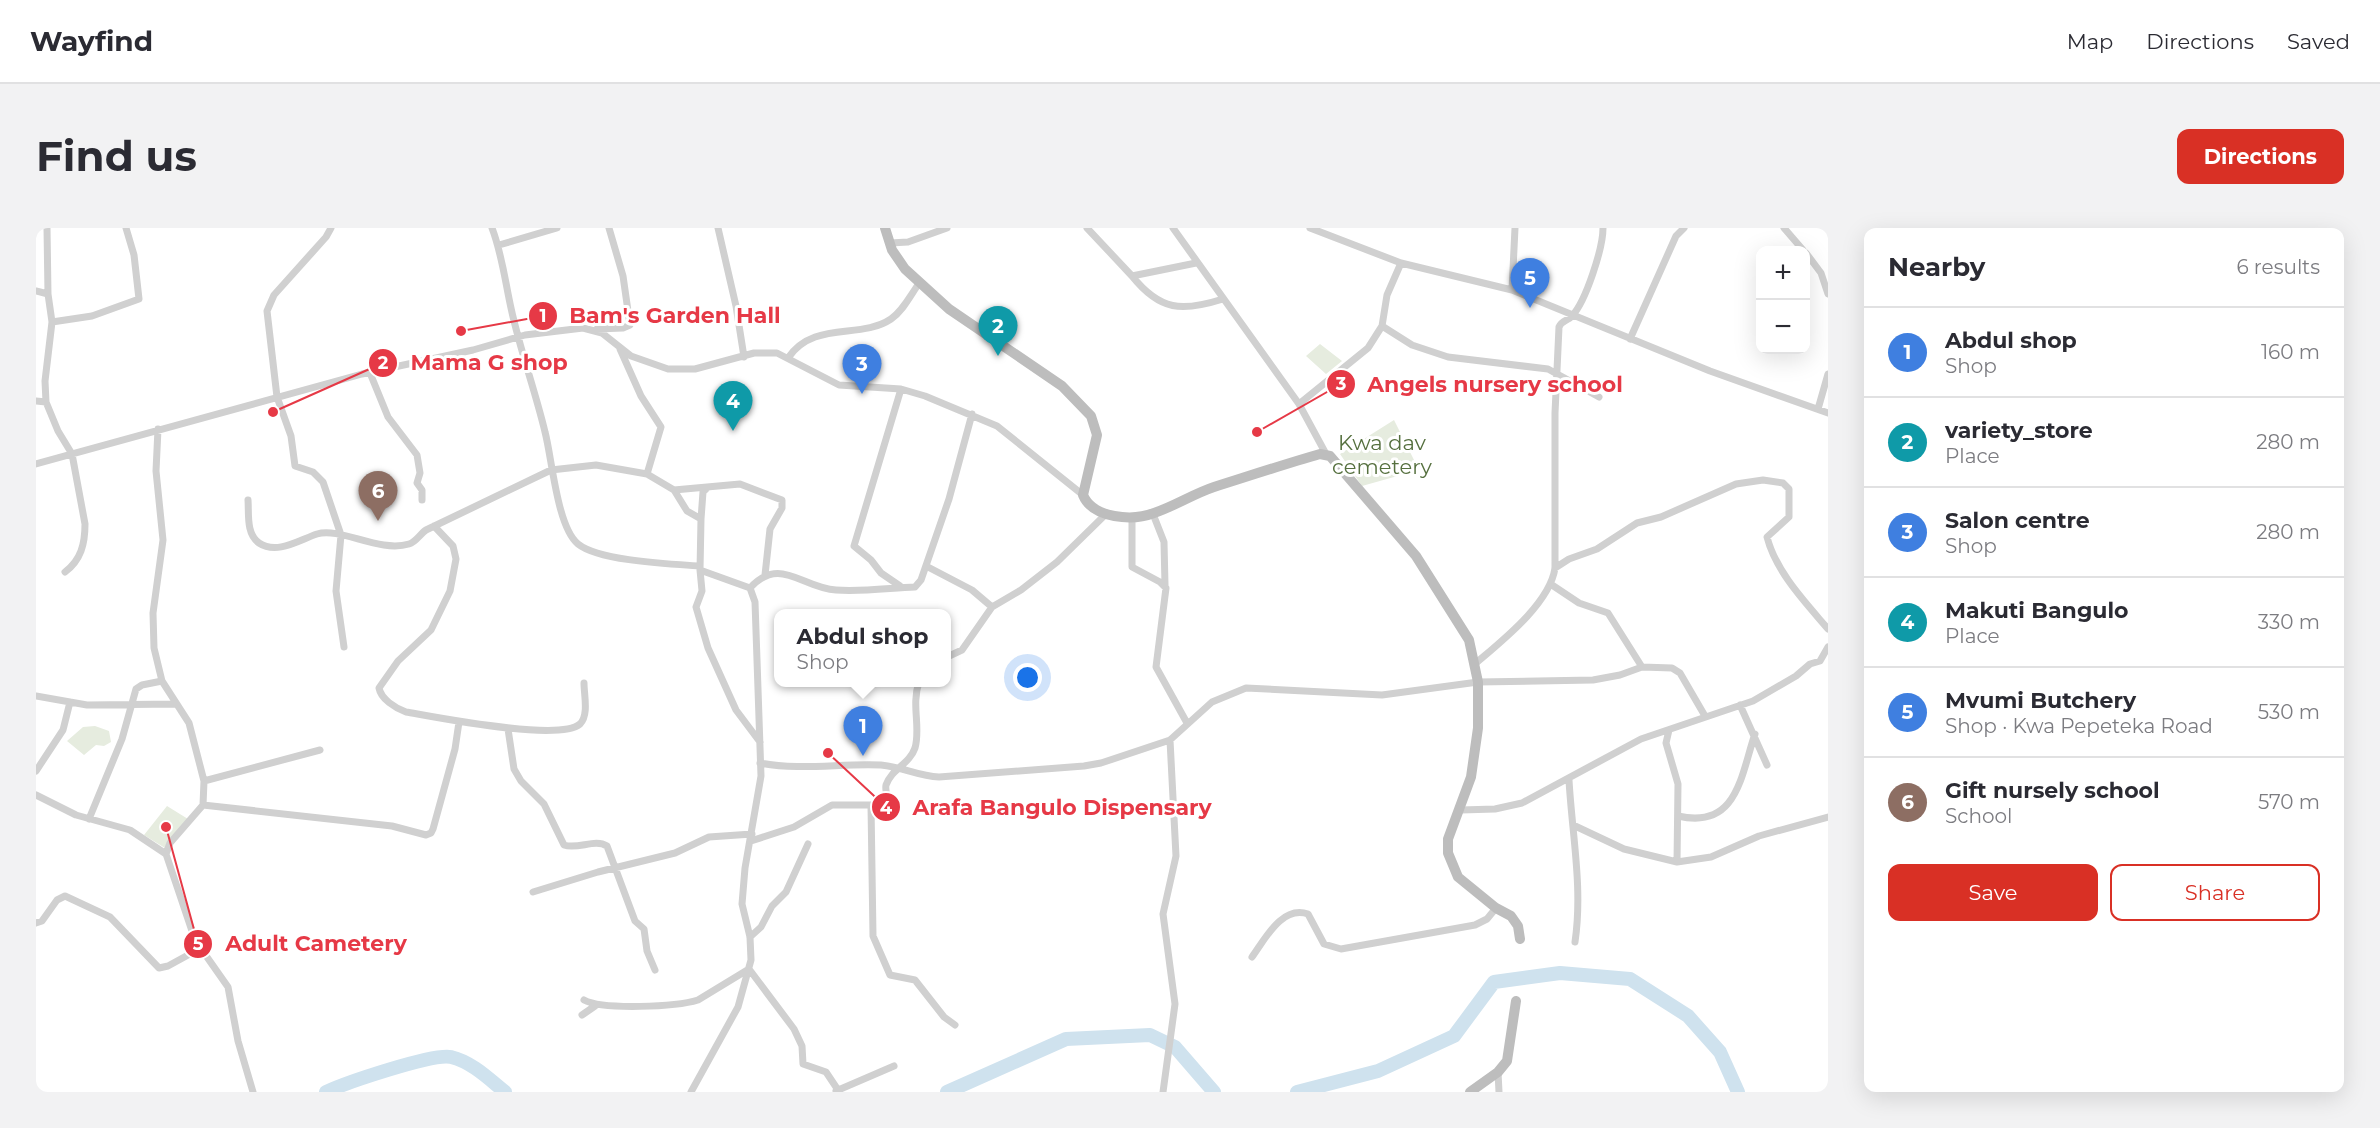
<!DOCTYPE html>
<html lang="en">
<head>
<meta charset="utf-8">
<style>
	:root { --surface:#fff; --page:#f2f2f3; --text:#2b2b33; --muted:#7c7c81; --line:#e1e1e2; --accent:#d93025 }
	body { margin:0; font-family:Montserrat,sans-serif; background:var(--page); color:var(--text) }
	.controls { position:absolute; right:18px; top:18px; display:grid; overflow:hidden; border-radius:12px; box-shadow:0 6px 24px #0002 }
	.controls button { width:54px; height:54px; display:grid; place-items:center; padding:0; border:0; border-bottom:2px solid var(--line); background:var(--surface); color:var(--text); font:30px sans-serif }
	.you { position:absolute; left:992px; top:450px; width:21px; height:21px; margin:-15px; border:4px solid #fff; border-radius:50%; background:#1a73e8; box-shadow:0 0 0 9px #1a73e833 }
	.badge { display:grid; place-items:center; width:39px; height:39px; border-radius:50%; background:var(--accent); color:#fff; font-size:20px; font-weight:700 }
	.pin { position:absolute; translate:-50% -50px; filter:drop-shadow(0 2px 3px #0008) }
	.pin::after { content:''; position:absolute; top:32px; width:21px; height:18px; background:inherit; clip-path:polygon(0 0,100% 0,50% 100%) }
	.popup { position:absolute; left:738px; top:381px; width:177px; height:78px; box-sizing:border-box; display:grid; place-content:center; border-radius:12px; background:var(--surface); filter:drop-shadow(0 2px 4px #0005); font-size:20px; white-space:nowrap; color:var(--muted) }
	.popup b { font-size:22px; color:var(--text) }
	.popup::after { content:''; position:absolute; left:50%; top:100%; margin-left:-12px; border:12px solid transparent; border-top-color:var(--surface) }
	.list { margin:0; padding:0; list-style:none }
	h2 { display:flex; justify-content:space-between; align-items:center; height:78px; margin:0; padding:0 24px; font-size:26px }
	h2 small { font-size:20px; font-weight:400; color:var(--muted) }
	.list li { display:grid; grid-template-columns:39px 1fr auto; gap:18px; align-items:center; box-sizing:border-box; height:90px; padding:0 24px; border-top:2px solid var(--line) }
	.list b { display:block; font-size:22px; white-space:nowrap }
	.list p { margin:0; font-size:20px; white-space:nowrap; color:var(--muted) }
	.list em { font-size:20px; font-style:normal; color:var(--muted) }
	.actions { display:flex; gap:12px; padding:18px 24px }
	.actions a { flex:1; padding:14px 0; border:2px solid var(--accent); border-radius:12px; text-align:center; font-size:21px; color:var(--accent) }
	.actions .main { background:var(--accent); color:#fff }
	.map { position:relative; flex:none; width:1792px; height:864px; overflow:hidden; border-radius:12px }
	header { display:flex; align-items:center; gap:36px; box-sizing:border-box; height:84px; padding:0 30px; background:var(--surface); border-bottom:2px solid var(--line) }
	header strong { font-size:28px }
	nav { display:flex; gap:33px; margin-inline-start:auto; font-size:21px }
	.intro { display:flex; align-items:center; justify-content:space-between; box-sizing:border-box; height:144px; padding:0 36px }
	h1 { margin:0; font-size:42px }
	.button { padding:15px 27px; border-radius:12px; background:var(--accent); color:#fff; font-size:21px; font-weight:700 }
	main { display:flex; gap:36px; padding:0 36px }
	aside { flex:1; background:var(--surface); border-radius:12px; box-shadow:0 6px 24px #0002 }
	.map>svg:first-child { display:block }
</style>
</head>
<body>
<header>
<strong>Wayfind</strong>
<nav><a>Map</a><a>Directions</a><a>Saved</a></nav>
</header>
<div class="intro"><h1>Find us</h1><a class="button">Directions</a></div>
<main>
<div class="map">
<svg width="1792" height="864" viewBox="0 0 1792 864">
	<rect width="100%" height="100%" fill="#fff"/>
	<path fill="#e6ecdf" d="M 1284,116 L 1306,133 L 1290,146 L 1270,128 Z
		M 1358,192 L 1383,242 L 1326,258 L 1304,226 Z
		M 59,498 L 73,503 L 75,514 L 68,518 L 60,517 L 48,527 L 31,513 L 47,499 Z
		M 131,578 L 152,591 L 129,620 L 108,607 Z"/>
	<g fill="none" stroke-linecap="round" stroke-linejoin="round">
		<path stroke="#cfe2ee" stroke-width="14" d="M 290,864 C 309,855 397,825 415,829 C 436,834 453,851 469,864
			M 911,864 L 1030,811 L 1114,807 L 1139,819 L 1178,864
			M 1261,864 L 1342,843 L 1418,808 L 1458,754 L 1524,745 L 1594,751 L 1652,788 L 1684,824 L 1702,864"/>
		<path stroke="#d0d0d0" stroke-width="7" d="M 11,0 L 12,66
			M 295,0 L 290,9 L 238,67 L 231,83 L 241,169 L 255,208 L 259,238 L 277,244 L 287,254 L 305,307 L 300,363 L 308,419
			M 456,0 C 466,26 469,53 475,80 C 484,122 499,162 509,204 C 516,230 521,299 542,316 C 563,333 635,336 663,338
			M 682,0 L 700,78 L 708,129
			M 1051,0 L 1096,48 L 1160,35
			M 1137,0 L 1263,176 L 1290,226
			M 1274,0 L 1365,35 L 1476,62 L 1674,143 L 1792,185
			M 1748,0 L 1767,22
			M 854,15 L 872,14 L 911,0
			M 463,17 L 521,0
			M 1770,25 L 1785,45 L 1792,66
			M 1096,48 C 1124,83 1146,84 1187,71
			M 1476,62 L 1479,0
			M 0,63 L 12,66 L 16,94 L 9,153 L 10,174 L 22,203 L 36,226 L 49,296 C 49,316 45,332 29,344
			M 16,94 L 56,88 L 103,71 L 98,27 L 90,0
			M 1346,98 L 1376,117 L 1412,129 L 1512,141 L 1563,169
			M 561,101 L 587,100 L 594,97 L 587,48 L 573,0
			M 1594,111 L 1640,8 L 1648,0
			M 584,121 L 605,168 L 625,199 L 611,246 L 638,262 L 651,283 L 665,291 L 664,342 L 714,360 L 719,374 L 725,548 L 709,640 L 706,676 L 714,709 L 715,732 L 702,779 L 655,864
			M 752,130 C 778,92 824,112 855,91 C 868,82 875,66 884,54
			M 334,145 L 352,189 L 381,227 L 384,245 L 381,255 L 386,262 L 386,272
			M 0,173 L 10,174
			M 1263,176 L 1332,120 L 1346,98 L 1351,67 L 1365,35
			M 1782,181 L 1792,146
			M 122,201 L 120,243 L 127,312 L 117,385 L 118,420 L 126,453 L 153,495 L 168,553 L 167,577 L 134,615 L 130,626
			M 0,236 L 326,146 L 437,122 L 489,107 L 547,100 L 566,105 L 595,128 L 632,141 L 659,141 L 718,125 L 741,125 L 803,157 L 865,161 L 889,168 L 961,198 L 1047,267
			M 638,262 L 704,256 L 746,272 L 746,280 L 734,301 L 729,347
			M 212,272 C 213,286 210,306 223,315 C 241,327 263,312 281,306 C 305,299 343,325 373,316 C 380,314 384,306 390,302 L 515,242 L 560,237 L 611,246
			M 1117,286 L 1128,314 L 1129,357
			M 1096,289 L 1096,339 L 1124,354 L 1130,360 L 1120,439 L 1151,495
			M 665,291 L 667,264 L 671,260
			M 398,298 L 417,318 L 420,331 L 414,363 L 395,402 L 362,433 L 343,460 C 345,471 359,480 370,484 C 399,489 523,514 544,496 C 553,487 548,467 548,455
			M 890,338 L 936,362 L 956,379
			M 1519,340 L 1533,331 L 1561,321 L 1601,295 L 1625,289 L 1700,256 L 1727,252 L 1747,255 L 1753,261 L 1753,289 L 1731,309 C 1740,344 1769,374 1792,401
			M 664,342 L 666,363 L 660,379 L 672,420 L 700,482 L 724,514
			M 1516,357 L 1543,375 L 1572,385 L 1606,439 L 1636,440 L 1644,445 L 1669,488
			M 864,358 L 845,345 L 835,332 L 818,318 L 865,161
			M 714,360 C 744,327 766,360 800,362 C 825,364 854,360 879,359 L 885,352 L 913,271 L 936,186
			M 911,429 L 926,422 L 956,379 L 985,362 L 1021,334 L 1070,286
			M 1440,435 C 1467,412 1514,375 1519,340 L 1519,185 L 1523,99 C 1526,92 1532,93 1536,88 C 1550,73 1567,20 1567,0
			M 0,468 L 51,477 L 140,476
			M 1704,477 L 1731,537
			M 472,501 L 478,541 L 485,553 L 508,576 L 528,617 C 542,622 559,610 571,618 L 599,693 L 608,701 L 611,723 L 619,742
			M 1633,502 L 1630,515 L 1642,556 L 1641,634
			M 724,535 C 764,543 805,535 845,537 C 867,539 882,548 903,549 L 1048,538 L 1065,535 L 1134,512 L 1176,474 L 1210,460 L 1346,467 L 1442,454 L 1557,452 L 1584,447 L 1606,439
			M 0,543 L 27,502 L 34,474
			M 1533,552 C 1536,606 1547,660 1539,714
			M 168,553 L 284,522
			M 0,567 L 40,587 L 94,602 L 130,626 L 159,712 L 192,759 L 202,813 L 217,864
			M 167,577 L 356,598 L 390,607 L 395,605 L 397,601 L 419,521 L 423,494
			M 835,577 L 837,708 L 854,747 L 879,752 L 908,789 L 919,797
			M 1425,582 L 1459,581 L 1486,575 L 1605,511 L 1717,473 L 1760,448 L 1774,436 L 1784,433 L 1792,419
			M 1642,588 C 1702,602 1705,546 1719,506
			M 53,591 L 86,511 L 100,461 L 106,457 L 126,453
			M 1537,597 L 1588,621 L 1641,634 L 1675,629 L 1723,608 L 1792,589
			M 715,613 L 758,599 L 796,577 L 835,577 L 851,571 C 851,566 849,561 850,557 C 856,540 873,537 879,520 C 885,500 875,477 883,454
			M 497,664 L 562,644 L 639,625 L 673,609 L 716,606
			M 0,695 L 6,693 L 21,672 L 29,668 L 74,689 L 123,740 L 132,738 L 163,721
			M 714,709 L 725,699 L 736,678 L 750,664 L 772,616
			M 1216,729 C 1229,711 1246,677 1272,686 L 1288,716 L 1305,721 L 1439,697 L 1451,691 L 1460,680
			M 713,741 L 758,801 L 766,818 L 767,836 L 790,844 L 802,862
			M 548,772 C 566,782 640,779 662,772 L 713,741
			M 546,787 L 559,778
			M 1462,844 L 1463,864
			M 800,863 L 858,838
			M 1127,864 L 1139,776 L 1127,686 L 1140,628 L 1134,512"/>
		<path stroke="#bdbdbd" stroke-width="10" d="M 849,0 L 856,22 L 869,41 L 913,81 L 1026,158 L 1055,188 L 1061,207 L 1047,267 C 1057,291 1097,293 1118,285 C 1139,278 1157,266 1178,259 C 1213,248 1249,236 1284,226 L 1294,228 L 1380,328 L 1433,412 L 1442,454 L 1442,500 L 1435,549 L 1412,611 L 1412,625 L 1422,649 L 1460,680 L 1475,688 L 1482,698 L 1484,711
			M 1434,864 L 1462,844 L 1471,833 L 1480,773"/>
	</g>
	<g text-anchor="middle" stroke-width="6" stroke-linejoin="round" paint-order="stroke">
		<g font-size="21" fill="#56703f" stroke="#fff">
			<text x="1346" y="222">Kwa dav<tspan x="1346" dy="24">cemetery</tspan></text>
		</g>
	</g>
	<path fill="none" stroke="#e63946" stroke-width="2" d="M425 103L507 88M237 184L347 135M1221 204L1305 156M792 525L850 579M130 599L162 716"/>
	<g fill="#e63946" stroke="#fff" stroke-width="2">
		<circle cx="425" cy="103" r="6"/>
		<circle cx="237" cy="184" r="6"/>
		<circle cx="1221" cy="204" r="6"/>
		<circle cx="792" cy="525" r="6"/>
		<circle cx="130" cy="599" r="6"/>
		<circle cx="507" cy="88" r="15"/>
		<circle cx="347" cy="135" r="15"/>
		<circle cx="1305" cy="156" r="15"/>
		<circle cx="850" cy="579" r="15"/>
		<circle cx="162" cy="716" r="15"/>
	</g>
	<g font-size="18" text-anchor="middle" font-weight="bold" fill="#fff">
		<text x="507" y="94">1</text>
		<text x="347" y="141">2</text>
		<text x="1305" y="162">3</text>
		<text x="850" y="586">4</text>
		<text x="162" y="722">5</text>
	</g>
	<g font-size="22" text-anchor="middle" font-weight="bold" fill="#e63946" stroke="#fff" stroke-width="6" stroke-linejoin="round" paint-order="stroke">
		<text x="639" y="95">Bam's Garden Hall</text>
		<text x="453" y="142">Mama G shop</text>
		<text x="1459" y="164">Angels nursery school</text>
		<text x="1026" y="587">Arafa Bangulo Dispensary</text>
		<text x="280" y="723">Adult Cametery</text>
	</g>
</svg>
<div class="controls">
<button>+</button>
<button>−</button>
</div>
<div class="you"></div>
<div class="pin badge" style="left:827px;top:528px;background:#3f7fe0">1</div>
<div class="popup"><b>Abdul shop</b>Shop</div>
<div class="pin badge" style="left:962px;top:128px;background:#0f9aa8">2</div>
<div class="pin badge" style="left:826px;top:166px;background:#3f7fe0">3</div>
<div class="pin badge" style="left:697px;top:203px;background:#0f9aa8">4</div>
<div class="pin badge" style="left:1494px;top:80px;background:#3f7fe0">5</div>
<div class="pin badge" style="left:342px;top:293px;background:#8d6e63">6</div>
</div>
<aside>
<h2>Nearby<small>6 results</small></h2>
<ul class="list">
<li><span class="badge" style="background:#3f7fe0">1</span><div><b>Abdul shop</b><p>Shop</p></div><em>160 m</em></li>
<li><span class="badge" style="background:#0f9aa8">2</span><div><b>variety_store</b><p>Place</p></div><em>280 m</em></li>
<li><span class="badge" style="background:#3f7fe0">3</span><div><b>Salon centre</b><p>Shop</p></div><em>280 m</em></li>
<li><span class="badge" style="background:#0f9aa8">4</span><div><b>Makuti Bangulo</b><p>Place</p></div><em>330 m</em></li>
<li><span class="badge" style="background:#3f7fe0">5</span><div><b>Mvumi Butchery</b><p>Shop · Kwa Pepeteka Road</p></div><em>530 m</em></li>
<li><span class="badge" style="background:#8d6e63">6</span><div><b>Gift nursely school</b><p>School</p></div><em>570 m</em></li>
</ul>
<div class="actions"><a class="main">Save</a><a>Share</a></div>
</aside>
</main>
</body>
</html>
